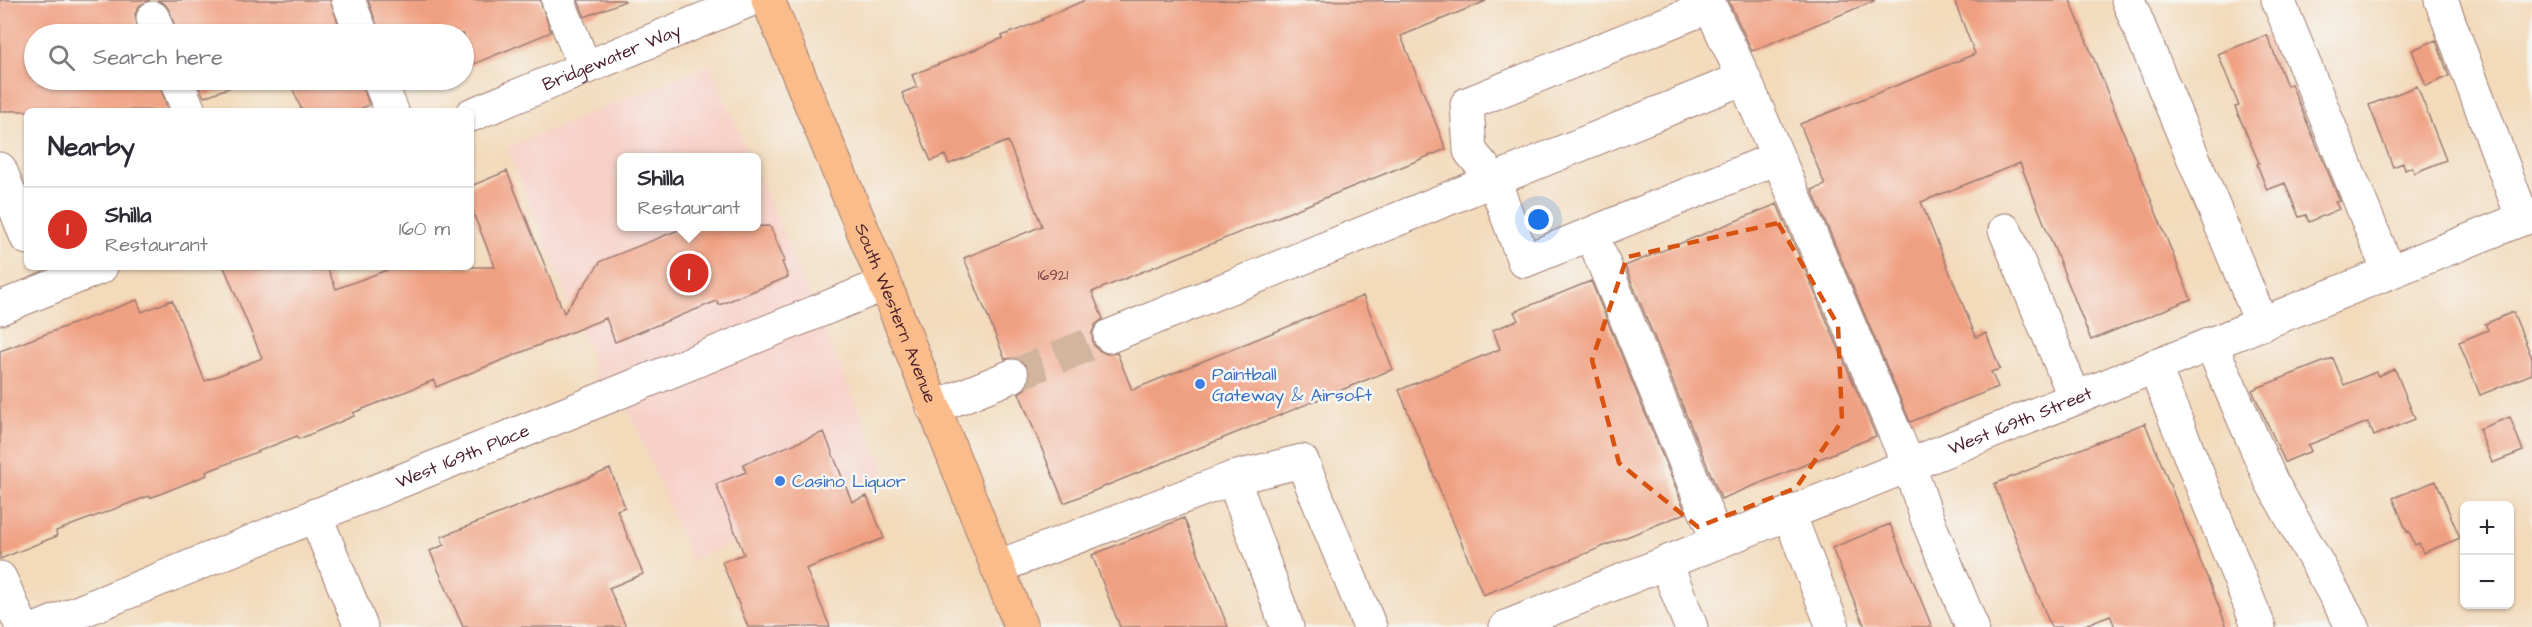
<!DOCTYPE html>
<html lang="en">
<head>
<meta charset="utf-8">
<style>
	:root { --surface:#fff; --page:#f7f7f7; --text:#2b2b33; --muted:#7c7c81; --line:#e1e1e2; --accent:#d93025 }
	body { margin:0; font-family:"Architects Daughter",sans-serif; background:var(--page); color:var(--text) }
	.controls { position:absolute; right:18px; bottom:18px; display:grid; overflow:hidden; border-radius:9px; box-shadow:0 2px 4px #0004 }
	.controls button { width:54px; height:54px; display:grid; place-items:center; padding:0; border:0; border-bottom:2px solid var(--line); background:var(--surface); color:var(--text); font:30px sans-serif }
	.you { position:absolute; left:1539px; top:220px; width:21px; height:21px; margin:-15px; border:4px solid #fff; border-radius:50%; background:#1a73e8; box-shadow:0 0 0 9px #1a73e833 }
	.badge { display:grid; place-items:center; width:39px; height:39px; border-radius:50%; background:var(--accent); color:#fff; font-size:20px; font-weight:700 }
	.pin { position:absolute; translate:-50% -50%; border:3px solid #fff; box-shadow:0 2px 6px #0006 }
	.popup { position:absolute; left:617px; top:153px; width:144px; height:78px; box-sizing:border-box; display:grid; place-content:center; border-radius:9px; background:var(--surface); filter:drop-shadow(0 2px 4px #0005); font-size:20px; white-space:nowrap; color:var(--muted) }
	.popup b { font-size:22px; color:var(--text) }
	.popup::after { content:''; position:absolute; left:50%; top:100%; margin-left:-12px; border:12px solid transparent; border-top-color:var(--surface) }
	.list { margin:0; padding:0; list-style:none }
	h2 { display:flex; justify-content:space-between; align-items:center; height:78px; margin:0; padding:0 24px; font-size:26px }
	h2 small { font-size:20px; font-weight:400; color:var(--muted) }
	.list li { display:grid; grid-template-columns:39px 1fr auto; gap:18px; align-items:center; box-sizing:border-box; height:84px; padding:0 24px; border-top:2px solid var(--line) }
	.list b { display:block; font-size:22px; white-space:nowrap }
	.list p { margin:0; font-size:20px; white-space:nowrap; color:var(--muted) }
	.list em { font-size:20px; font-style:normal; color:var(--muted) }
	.icon { flex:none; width:33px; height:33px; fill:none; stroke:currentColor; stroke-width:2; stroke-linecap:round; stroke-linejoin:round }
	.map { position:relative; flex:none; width:2532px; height:627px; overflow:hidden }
	.search { position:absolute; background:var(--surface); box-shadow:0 2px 4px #0004; left:24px; top:24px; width:450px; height:66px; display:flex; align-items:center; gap:15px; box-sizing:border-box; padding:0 21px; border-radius:33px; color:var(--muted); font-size:22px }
	.panel { position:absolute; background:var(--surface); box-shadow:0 2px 4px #0004; left:24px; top:108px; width:450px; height:162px; border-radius:9px }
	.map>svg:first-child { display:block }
</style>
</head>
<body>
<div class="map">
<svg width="2532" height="627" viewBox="0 0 2532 627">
	<rect width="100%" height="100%" fill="#f6f6f2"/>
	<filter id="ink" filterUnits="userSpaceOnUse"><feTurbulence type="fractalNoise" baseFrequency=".0167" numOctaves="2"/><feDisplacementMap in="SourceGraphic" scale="12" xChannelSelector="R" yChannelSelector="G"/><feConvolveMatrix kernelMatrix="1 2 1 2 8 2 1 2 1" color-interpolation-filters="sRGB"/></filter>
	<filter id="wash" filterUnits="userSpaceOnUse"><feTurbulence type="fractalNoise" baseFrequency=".008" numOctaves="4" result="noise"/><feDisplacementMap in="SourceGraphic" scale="24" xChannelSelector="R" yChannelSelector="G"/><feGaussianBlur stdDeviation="1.35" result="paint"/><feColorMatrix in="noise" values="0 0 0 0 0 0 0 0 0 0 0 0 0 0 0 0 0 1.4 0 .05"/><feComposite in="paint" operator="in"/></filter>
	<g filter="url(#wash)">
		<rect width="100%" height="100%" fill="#f3dabb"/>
		<path fill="#f7d1c8" d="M 710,65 L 750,157 L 622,158 L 622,226 L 756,226 L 757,173 L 889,480 L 691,560 L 621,391 L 602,399 L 591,357 L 507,147 Z"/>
		<g id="blocks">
			<path fill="#f0a082" d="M 0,0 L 150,0 L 139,6 L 135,14 L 139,34 L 34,34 L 34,80 L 158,80 L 168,110 L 0,111 Z
				M 157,0 L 330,0 L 342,34 L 177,34 L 170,11 L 165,4 Z
				M 368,0 L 540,0 L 551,32 L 464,68 L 464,34 L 380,34 Z
				M 578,0 L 624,0 L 625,1 L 585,17 Z
				M 1085,0 L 1486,1 L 1401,36 L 1446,149 L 1092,292 L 1103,319 L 1096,324 L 1092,333 L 1093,344 L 1098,350 L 1107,354 L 1117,353 L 1132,390 L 1363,296 L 1393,369 L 1064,503 L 1019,393 L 1026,388 L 1030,379 L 1029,368 L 1023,361 L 1015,358 L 1005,359 L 964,258 L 1042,226 L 1008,141 L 949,164 L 945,155 L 931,161 L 902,93 L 917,87 L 912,75 L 1003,38 L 1002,36 L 1043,20 L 1042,19 Z
				M 1728,0 L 1874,0 L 1874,1 L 1752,51 Z
				M 1954,0 L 2070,0 L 2191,299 L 2091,340 L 2020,163 L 1921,202 L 1976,337 L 1986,333 L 2000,369 L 1991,372 L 1998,387 L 1910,422 L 1812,190 L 1825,185 L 1800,124 L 1975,54 Z
				M 2267,35 L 2287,86 L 2291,84 L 2340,201 L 2335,202 L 2339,209 L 2309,222 L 2306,215 L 2299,217 L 2285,183 L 2267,190 L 2257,164 L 2259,163 L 2235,107 L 2239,106 L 2218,54 Z
				M 2436,40 L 2449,76 L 2426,86 L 2412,50 Z
				M 196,80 L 249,80 L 204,97 Z
				M 289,80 L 361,80 L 369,105 L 355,111 L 302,111 Z
				M 399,80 L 434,80 L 404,91 Z
				M 2417,86 L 2446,160 L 2414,173 L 2412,167 L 2405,170 L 2403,163 L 2393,167 L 2369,105 Z
				M 507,171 L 564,313 L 601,261 L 686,227 L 770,226 L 785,261 L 782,262 L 788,277 L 719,305 L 717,301 L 615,342 L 606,318 L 436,387 L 434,380 L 353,413 L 354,416 L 299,439 L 297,436 L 206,472 L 207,475 L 150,498 L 149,496 L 56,531 L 57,536 L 0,559 L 0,351 L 137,300 L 142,312 L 172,300 L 205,381 L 262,358 L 224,267 L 327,267 L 336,289 L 395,267 L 495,267 L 471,208 L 471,186 Z
				M 1777,204 L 1876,436 L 1721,499 L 1625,266 Z
				M 1591,281 L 1686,513 L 1483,595 L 1399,390 L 1500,349 L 1493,330 L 1518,320 L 1514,312 Z
				M 2513,312 L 2532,358 L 2532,374 L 2480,395 L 2459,342 L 2488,330 L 2485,324 Z
				M 2333,358 L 2344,385 L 2376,372 L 2378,376 L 2395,369 L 2415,419 L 2374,436 L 2368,422 L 2308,445 L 2311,451 L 2285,462 L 2252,390 Z
				M 2510,417 L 2523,451 L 2492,463 L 2479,429 Z
				M 2145,423 L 2227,627 L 2115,627 L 2110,615 L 2080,627 L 2051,627 L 1994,484 Z
				M 824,432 L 852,502 L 867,496 L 884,538 L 806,569 L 830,627 L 748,627 L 722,562 L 744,554 L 716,484 L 746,472 L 743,464 Z
				M 610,469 L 625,507 L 617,510 L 643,574 L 609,588 L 626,627 L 463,627 L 430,551 L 444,545 L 441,537 Z
				M 2436,481 L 2460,538 L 2423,553 L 2419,543 L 2415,545 L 2409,531 L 2407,532 L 2393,498 Z
				M 1184,518 L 1228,627 L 1120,627 L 1092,555 Z
				M 1890,524 L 1932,627 L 1865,627 L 1832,548 Z"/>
		</g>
	</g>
	<g filter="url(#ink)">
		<use href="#blocks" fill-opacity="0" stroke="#9e7c73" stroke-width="1.5"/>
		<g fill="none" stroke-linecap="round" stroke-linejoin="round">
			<path stroke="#d1b59e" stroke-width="33" stroke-dasharray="33 16" stroke-linecap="butt" d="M 1012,376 L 1110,336"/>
			<g stroke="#9e7c73" stroke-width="35">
				<g id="minor">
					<path d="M 348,0 L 362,34"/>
					<path d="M 558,0 L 585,68"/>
					<path d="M 2128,0 L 2262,324"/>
					<path d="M 2278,0 L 2389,272"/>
					<path d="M 2441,0 L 2523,219"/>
					<path d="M 153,18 L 159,34"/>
					<path d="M 1744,78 L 1494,180 L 1470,151 L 1467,104 L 1710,6 L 1744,78 L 1909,466 L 1928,521 L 1972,627"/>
					<path d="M 176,80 L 189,111"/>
					<path d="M 379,80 L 392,111"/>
					<path id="s1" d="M 471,115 L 750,0"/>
					<path d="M 0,169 L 27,238"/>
					<path d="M 2005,230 L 2075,398"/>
					<path d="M 1592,235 L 1718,542"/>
					<path d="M 0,308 L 101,267"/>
					<path d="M 1110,336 L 1494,180 L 1524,261 L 1777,158"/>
					<path d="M 2211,344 L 2271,481 L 2353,627"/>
					<path d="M 2154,366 L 2259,627"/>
					<path d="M 933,408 L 1012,376"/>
					<path d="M 1233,478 L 1287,627"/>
					<path d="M 1789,514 L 1833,627"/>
					<path d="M 315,515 L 361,627"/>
					<path d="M 1666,563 L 1691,627"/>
					<path d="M 997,567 L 1233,478 L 1302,461 L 1370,627"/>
					<path d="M 0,578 L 22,627"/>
					<path id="s2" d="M 42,627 L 885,284"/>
					<path id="s3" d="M 1506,627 L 2532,215"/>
				</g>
			</g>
			<g stroke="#9e7c73" stroke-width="35">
				<g id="major">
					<path id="s4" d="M 768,0 L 885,284 L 1021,627"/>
				</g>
			</g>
			<use href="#minor" stroke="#fff" stroke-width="33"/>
			<use href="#major" stroke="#f9bc8a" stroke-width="33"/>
		</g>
	</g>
	<path fill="none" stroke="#d8530f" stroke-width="4.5" stroke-dasharray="12 8" stroke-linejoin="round" d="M 1778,223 L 1838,325 L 1842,421 L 1796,488 L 1698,527 L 1619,463 L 1592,360 L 1627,257 Z"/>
	<g fill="#3f7fe0" stroke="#f6f6f2" stroke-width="2">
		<circle cx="1200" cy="384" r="6"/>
		<circle cx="780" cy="481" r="6"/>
	</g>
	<g text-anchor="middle" stroke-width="5" stroke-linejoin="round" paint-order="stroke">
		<g font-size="15" fill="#743f41">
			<text x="1053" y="280">16921</text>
		</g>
		<g font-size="18" fill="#4a1f2b" stroke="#f6f6f2">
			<text dy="6" stroke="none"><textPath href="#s1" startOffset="152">Bridgewater Way</textPath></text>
			<text dy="6" stroke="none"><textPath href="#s4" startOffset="338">South Western Avenue</textPath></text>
			<text dy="6" stroke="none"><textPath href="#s3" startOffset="554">West 169th Street</textPath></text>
			<text dy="6" stroke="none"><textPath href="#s2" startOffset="454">West 169th Place</textPath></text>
		</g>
		<g font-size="18" fill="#366cbe" stroke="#f6f6f2" text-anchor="start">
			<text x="1212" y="380">Paintball<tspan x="1212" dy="21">Gateway &amp; Airsoft</tspan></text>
			<text x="792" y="487">Casino Liquor</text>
		</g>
	</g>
</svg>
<div class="controls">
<button>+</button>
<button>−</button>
</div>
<div class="you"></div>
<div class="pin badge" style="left:689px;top:273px">1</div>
<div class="popup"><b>Shilla</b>Restaurant</div>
<div class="search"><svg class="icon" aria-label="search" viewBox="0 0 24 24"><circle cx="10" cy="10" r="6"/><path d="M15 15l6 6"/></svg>Search here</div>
<section class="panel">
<h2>Nearby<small></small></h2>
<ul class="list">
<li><span class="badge">1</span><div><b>Shilla</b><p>Restaurant</p></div><em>160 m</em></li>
</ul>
</section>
</div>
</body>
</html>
